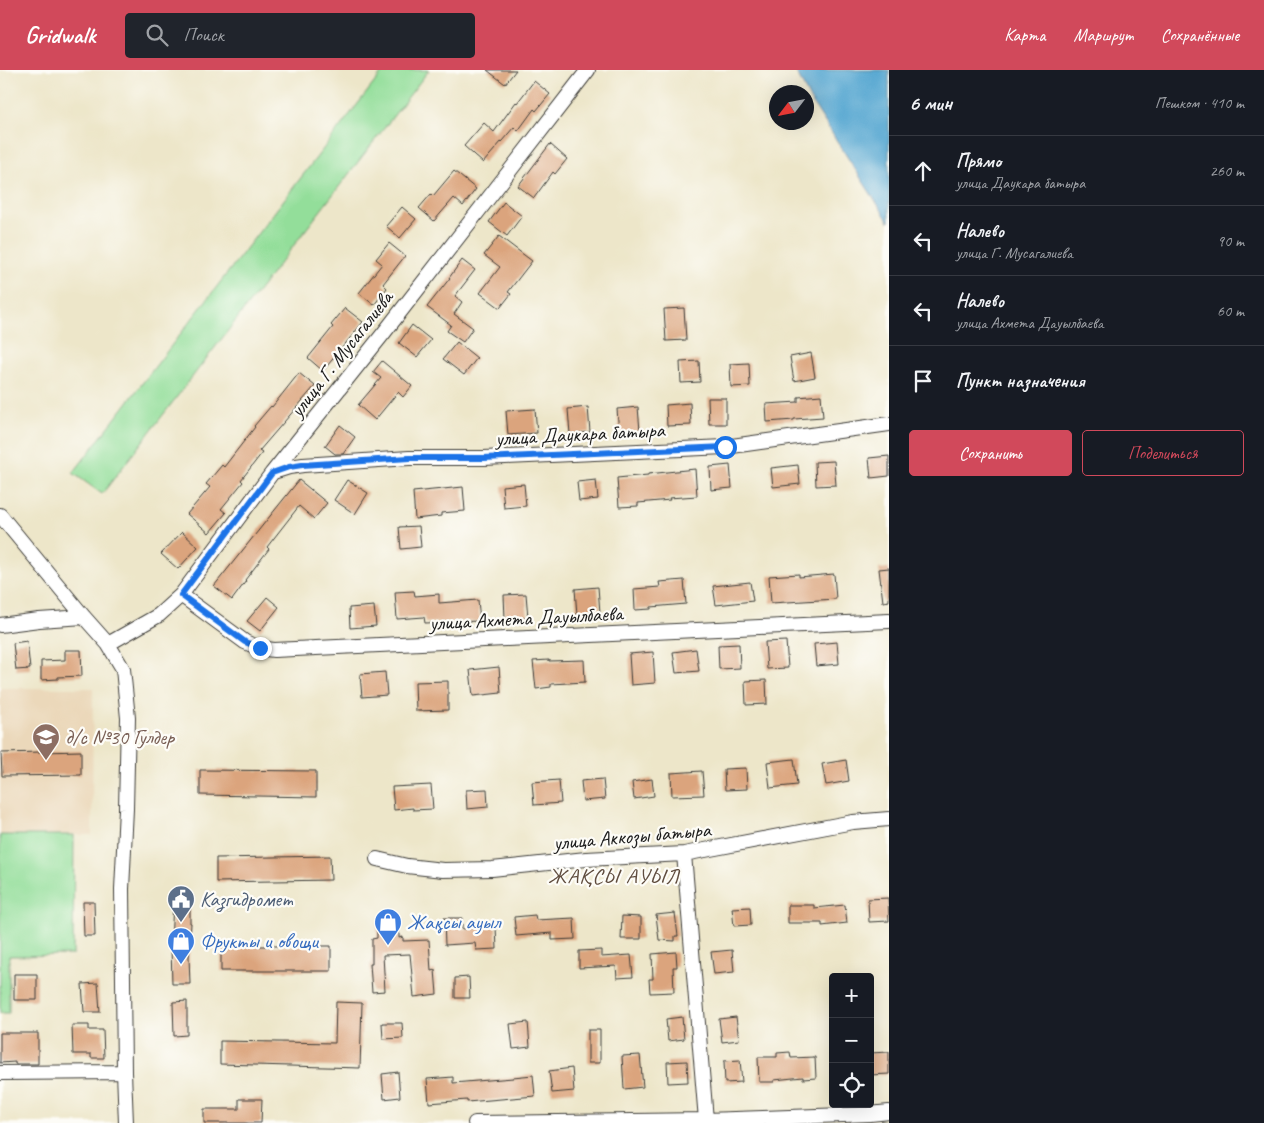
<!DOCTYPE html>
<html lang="ru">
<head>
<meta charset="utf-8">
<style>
	:root { --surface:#171b24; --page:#20242c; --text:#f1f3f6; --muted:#9ea1a6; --line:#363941; --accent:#d1495b }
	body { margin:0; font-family:Caveat,sans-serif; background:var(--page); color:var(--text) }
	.controls { position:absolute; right:15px; bottom:15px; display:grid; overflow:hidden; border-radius:5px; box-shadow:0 5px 20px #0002 }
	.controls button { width:45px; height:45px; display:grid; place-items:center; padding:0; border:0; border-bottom:1px solid var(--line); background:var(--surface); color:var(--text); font:25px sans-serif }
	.compass { position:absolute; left:769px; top:15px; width:45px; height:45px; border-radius:50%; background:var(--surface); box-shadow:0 5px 20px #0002; rotate:238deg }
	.stop { position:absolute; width:15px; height:15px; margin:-11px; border:4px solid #1a73e8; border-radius:50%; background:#fff }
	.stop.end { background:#1a73e8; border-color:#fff; box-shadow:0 1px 5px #0008 }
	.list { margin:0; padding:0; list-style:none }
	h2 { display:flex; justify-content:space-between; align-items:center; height:65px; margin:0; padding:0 20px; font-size:21px }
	h2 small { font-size:16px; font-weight:400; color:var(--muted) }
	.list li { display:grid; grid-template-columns:32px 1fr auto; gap:15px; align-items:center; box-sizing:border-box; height:70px; padding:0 20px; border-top:1px solid var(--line) }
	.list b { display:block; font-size:19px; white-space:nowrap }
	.list p { margin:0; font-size:16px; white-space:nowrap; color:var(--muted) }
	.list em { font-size:16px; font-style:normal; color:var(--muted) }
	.actions { display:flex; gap:10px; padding:15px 20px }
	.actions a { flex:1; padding:11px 0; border:1px solid var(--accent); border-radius:5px; text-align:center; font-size:18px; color:var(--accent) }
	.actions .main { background:var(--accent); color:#fff }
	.icon { flex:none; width:28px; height:28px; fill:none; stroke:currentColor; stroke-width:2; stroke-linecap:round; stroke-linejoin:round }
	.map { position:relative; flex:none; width:889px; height:1053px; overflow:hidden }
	header { display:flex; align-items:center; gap:30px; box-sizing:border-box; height:70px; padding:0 25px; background:var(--accent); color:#fff }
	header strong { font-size:24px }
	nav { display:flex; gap:28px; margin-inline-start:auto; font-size:18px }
	.search { width:350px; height:45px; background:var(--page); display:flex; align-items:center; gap:12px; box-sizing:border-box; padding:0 18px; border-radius:5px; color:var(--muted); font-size:19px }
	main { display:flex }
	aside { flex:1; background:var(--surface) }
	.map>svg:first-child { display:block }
</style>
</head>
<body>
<header>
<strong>Gridwalk</strong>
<div class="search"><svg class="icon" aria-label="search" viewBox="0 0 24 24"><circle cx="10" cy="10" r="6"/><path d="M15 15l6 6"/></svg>Поиск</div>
<nav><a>Карта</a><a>Маршрут</a><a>Сохранённые</a></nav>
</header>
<main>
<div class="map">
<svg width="889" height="1053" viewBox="0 0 889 1053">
	<rect width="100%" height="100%" fill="#fdfcf7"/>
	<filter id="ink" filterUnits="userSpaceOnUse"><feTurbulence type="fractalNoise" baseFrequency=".02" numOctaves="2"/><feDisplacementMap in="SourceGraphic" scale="10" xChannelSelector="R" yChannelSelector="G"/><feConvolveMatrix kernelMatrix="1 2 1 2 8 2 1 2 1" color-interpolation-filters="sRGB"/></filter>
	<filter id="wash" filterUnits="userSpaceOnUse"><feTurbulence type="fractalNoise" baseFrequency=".0096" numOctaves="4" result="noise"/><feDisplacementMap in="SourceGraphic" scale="20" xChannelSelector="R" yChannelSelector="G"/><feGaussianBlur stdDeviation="1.12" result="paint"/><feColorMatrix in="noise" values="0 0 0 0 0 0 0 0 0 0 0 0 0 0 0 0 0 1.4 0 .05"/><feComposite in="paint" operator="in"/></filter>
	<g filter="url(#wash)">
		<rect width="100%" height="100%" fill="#ede6c9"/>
		<path fill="#ebd8ba" d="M 0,618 L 93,618 L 92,765 L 0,765 Z"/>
		<path fill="#93de9a" stroke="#587d5b" d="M 384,0 L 429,0 L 102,424 L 73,403 Z
			M 0,765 L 74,765 L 73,885 L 9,886 L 9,943 L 0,943 Z"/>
		<path fill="#58a8d2" stroke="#3a6277" d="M 795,0 L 889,0 L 889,152 L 810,29 Z"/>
		<g id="blocks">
			<path fill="#dba47d" d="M 487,0 L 516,0 L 505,14 Z
				M 534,11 L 550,24 L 536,41 L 534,39 L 518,61 L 514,57 L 483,93 L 464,76 L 484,53 L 494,62 L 516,32 L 517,33 Z
				M 550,74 L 567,89 L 555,104 L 553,102 L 534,128 L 518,116 Z
				M 454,101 L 476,119 L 463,136 L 454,128 L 434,151 L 419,138 L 431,124 L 433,126 Z
				M 504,132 L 522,146 L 507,166 L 489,152 Z
				M 402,137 L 416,149 L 400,168 L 386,156 Z
				M 499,166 L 532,191 L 508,222 L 511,224 L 500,238 L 480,223 L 500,197 L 484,185 Z
				M 389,173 L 405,186 L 383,214 L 387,218 L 374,235 L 359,223 L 382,194 L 376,189 Z
				M 462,190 L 475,200 L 455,226 L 462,232 L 454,244 L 473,258 L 463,272 L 447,261 L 451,255 L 427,237 L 450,208 L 449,208 Z
				M 345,238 L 363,252 L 323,301 L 308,288 L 333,257 L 331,255 Z
				M 684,238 L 686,270 L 666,271 L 664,239 Z
				M 412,255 L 431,270 L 417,287 L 399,273 Z
				M 457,272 L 477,288 L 464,305 L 443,289 Z
				M 811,283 L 815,307 L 794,311 L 790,287 Z
				M 382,291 L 412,316 L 403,327 L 398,322 L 375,350 L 358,335 L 381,308 L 373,302 Z
				M 699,291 L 700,312 L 681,313 L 680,292 Z
				M 749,293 L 750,316 L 731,317 L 730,294 Z
				M 299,303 L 315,316 L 259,381 L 262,383 L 241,410 L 243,412 L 221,439 L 226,443 L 209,463 L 187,444 L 210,417 L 206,414 L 222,395 L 224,397 L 255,357 L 254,356 L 271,336 L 272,337 Z
				M 821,325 L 823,347 L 794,349 L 794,350 L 767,352 L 766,334 L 798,332 L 798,327 Z
				M 708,328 L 726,328 L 726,354 L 709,354 Z
				M 690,333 L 691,355 L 667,356 L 666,335 Z
				M 588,337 L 590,362 L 570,364 L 568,339 Z
				M 638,337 L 640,361 L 619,363 L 617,339 Z
				M 535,339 L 537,363 L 508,365 L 506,341 Z
				M 340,355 L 355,367 L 343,384 L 335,384 L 325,376 Z
				M 889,386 L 889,406 L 871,408 L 869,388 Z
				M 834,391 L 836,415 L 816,416 L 815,392 Z
				M 730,395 L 732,418 L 711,420 L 710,397 Z
				M 798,395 L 800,414 L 773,417 L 771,398 Z
				M 695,399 L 697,426 L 669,428 L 670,430 L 638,433 L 638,436 L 619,437 L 617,408 L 648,405 L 648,404 Z
				M 299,410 L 327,433 L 314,449 L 299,436 L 267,477 L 269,479 L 245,510 L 246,511 L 232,530 L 214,516 Z
				M 347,410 L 368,423 L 355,444 L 334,430 Z
				M 596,410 L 598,429 L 579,431 L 577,412 Z
				M 524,414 L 526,436 L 504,438 L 502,416 Z
				M 463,417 L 465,441 L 441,443 L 441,446 L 415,449 L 413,422 Z
				M 419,456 L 421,477 L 401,479 L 399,457 Z
				M 182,462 L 198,477 L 178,499 L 161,484 Z
				M 889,498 L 889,531 L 883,532 L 879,499 Z
				M 799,504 L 799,507 L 834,504 L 836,529 L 771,533 L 769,506 Z
				M 684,510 L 686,534 L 651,537 L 651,539 L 635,540 L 634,519 L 660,517 L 659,512 Z
				M 750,512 L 753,531 L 716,535 L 713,516 Z
				M 598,517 L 600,543 L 577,545 L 575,519 Z
				M 414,521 L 415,526 L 439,524 L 439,533 L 478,530 L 480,551 L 425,553 L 424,547 L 397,549 L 395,522 Z
				M 526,524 L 528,548 L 505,549 L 504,525 Z
				M 267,527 L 279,537 L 260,561 L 247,551 Z
				M 374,536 L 376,556 L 350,558 L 349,538 Z
				M 27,571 L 30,599 L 16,600 L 13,573 Z
				M 786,571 L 788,598 L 767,599 L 765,572 Z
				M 837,572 L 839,594 L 816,596 L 814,574 Z
				M 739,574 L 740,598 L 719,599 L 718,575 Z
				M 696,579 L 699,601 L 676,603 L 673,582 Z
				M 65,580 L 81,580 L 82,606 L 58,607 L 58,609 L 41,610 L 41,591 L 65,590 Z
				M 653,582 L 655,613 L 631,615 L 629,584 Z
				M 549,590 L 549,591 L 584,590 L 585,612 L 551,614 L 551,617 L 536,619 L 533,591 Z
				M 499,597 L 501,623 L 473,626 L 470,600 Z
				M 385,602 L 387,625 L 362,627 L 360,604 Z
				M 766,610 L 767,634 L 746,635 L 745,611 Z
				M 448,611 L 448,640 L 416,641 L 415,612 Z
				M 81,681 L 81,705 L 2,706 L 1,683 Z
				M 794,689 L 797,715 L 770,718 L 767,692 Z
				M 846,690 L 849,711 L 826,715 L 822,694 Z
				M 746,698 L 747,719 L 725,720 L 724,699 Z
				M 200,700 L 316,701 L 316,727 L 200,725 Z
				M 702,701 L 704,725 L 672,726 L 671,703 Z
				M 603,709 L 605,729 L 583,731 L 581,711 Z
				M 652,709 L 654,726 L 634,729 L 632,712 Z
				M 559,710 L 561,733 L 534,735 L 532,712 Z
				M 431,715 L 433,739 L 413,740 L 413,738 L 394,740 L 392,717 Z
				M 487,719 L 488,737 L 467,739 L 466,720 Z
				M 330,786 L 331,810 L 216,812 L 216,788 Z
				M 888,828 L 889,851 L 869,852 L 868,829 Z
				M 173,830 L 190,831 L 190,853 L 191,853 L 189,887 L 190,914 L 172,914 L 171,876 Z
				M 83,832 L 94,832 L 95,866 L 84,866 Z
				M 788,835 L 814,835 L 814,838 L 845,835 L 847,853 L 822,856 L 822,853 L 788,853 Z
				M 750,837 L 751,855 L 734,856 L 732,838 Z
				M 675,843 L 678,866 L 675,866 L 675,871 L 659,870 L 656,845 Z
				M 535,845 L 536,850 L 574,848 L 575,869 L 552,870 L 552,863 L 516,866 L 514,847 Z
				M 622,846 L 641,847 L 641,869 L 621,869 Z
				M 444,848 L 462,848 L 462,859 L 496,857 L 497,879 L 476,880 L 475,873 L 445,875 Z
				M 399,850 L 399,868 L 403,867 L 403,871 L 429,870 L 431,901 L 435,900 L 437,924 L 414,927 L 410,884 L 383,885 L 385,921 L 372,922 L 370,894 L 372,894 L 372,869 L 377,868 L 377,851 Z
				M 221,876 L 331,876 L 331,901 L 221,901 Z
				M 601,880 L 601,887 L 631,885 L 633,907 L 617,908 L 616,896 L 579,898 L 579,881 Z
				M 732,880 L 734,902 L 714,904 L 711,882 Z
				M 676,882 L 677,897 L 673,897 L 674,922 L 650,923 L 649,909 L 653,909 L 652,884 Z
				M 14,904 L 37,904 L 37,930 L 14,930 Z
				M 469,907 L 470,928 L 455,928 L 455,908 Z
				M 98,913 L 100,942 L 84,942 L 82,914 Z
				M 187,931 L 187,965 L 174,966 L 173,932 Z
				M 336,932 L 362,933 L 360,998 L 220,994 L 220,971 L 335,973 Z
				M 682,947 L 684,969 L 668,971 L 666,949 Z
				M 736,947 L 739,970 L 722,972 L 719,949 Z
				M 528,952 L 530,977 L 513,979 L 510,954 Z
				M 382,953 L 402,953 L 403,968 L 383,969 Z
				M 72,955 L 89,955 L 89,960 L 103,960 L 104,988 L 91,988 L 91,984 L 73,984 Z
				M 588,960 L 600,960 L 600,993 L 588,993 Z
				M 0,963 L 38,963 L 38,994 L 15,994 L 15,992 L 0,993 Z
				M 790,982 L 791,988 L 815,987 L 816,1008 L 803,1009 L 803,1007 L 774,1010 L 774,1012 L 759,1012 L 758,987 L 777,987 L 777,983 Z
				M 889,982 L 889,1004 L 870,1005 L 870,983 Z
				M 640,985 L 643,1017 L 624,1019 L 622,986 Z
				M 740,990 L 742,1012 L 725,1013 L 724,991 Z
				M 687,991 L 688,1012 L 668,1013 L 667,992 Z
				M 572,998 L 574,1021 L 552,1023 L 549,1001 Z
				M 398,1002 L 400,1027 L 384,1029 L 382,1004 Z
				M 533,1005 L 535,1026 L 467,1032 L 467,1030 L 429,1033 L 427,1009 L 453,1007 L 453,1013 L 513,1008 L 513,1007 Z
				M 239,1029 L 262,1029 L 261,1053 L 204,1053 L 204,1039 L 239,1039 Z"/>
		</g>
	</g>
	<g filter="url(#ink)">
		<use href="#blocks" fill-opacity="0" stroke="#3b3a36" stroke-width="1"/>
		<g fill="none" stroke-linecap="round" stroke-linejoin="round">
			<g stroke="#3b3a36" stroke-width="16">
				<path id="minor" d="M 273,402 L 289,397 L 303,395 L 409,388 L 484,388 L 725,377 L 889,354
					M 0,445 L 84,547 L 108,574 L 123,599 L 128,648 L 126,739 L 122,819 L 124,1002 L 126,1053
					M 181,525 L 245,572 L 259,578 L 274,580 L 889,551
					M 0,555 L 39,550 L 84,547
					M 108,574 L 159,545 L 181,525 L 272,403 L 383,264 L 588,0
					M 684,784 L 706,1050
					M 377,789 L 407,796 L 443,800 L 492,799 L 586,789 L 684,784 L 853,752 L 889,749
					M 0,1003 L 124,1002
					M 475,1053 L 706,1050 L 870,1044 L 889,1042"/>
			</g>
			<use href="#minor" stroke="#fff" stroke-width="14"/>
		</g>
	</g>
	<g fill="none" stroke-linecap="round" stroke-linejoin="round" filter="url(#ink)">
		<path stroke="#1a73e8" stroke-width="6" d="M 260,578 L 245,572 L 181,525 L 272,403 L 289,397 L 302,395 L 409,388 L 484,388 L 725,377"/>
	</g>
	<defs>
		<g id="school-pin" transform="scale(1.4375)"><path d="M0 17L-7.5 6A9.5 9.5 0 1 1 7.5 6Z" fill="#8d6e63" stroke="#fdfcf7"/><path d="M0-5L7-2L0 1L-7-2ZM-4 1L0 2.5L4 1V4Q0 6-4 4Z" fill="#fff"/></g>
		<g id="civic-pin" transform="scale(1.4375)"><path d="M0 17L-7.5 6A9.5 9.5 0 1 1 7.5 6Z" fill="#5c6f8a" stroke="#fdfcf7"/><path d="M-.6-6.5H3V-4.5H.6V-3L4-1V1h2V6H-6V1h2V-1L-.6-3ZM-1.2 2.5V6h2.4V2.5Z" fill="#fff"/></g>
		<g id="shop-pin" transform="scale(1.4375)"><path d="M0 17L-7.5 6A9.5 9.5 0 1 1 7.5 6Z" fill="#3f7fe0" stroke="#fdfcf7"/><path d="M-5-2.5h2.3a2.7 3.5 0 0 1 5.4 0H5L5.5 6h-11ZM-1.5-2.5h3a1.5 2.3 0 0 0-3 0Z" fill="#fff"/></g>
	</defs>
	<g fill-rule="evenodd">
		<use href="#school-pin" x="46" y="667"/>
		<use href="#civic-pin" x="181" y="829"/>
		<use href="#shop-pin" x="388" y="852"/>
		<use href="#shop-pin" x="181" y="871"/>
	</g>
	<g text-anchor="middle" stroke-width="4.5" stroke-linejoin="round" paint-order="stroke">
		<g font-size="21" fill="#1c1c1c" stroke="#fdfcf7">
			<text transform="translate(341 284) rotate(-52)" y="7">улица Г. Мусагалиева</text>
			<text transform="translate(580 364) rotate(-3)" y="7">улица Даукара батыра</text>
			<text transform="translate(526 548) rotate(-3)" y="7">улица Ахмета Дауылбаева</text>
			<text transform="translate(632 766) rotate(-5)" y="7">улица Аккозы батыра</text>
		</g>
		<g font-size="21" fill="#785e54" stroke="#fdfcf7" text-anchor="start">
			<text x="65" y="674">д/с №30 Гулдер</text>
		</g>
		<g font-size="21" fill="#4e5e75" stroke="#fdfcf7" text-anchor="start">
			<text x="200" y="836">Казгидромет</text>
		</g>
		<g font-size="21" fill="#366cbe" stroke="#fdfcf7" text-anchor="start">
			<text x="407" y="859">Жақсы ауыл</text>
			<text x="200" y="878">Фрукты и овощи</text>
		</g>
		<g font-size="22" letter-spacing="1" fill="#5f4c3e" stroke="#fdfcf7">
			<text x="614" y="813">ЖАҚСЫ АУЫЛ</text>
		</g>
	</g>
</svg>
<div class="controls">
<button>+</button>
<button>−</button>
<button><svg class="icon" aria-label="locate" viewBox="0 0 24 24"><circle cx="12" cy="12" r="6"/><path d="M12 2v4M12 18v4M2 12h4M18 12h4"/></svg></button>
</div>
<svg class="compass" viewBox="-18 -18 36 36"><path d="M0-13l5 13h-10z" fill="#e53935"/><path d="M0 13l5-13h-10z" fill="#9ea1a6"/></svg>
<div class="stop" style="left:725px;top:377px"></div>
<div class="stop end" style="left:260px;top:578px"></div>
</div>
<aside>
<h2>6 мин<small>Пешком · 410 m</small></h2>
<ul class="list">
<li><svg class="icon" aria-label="ahead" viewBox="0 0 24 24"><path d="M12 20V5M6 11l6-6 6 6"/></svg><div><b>Прямо</b><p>улица Даукара батыра</p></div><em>260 m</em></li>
<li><svg class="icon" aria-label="left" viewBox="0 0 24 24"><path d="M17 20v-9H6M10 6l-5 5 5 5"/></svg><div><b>Налево</b><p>улица Г. Мусагалиева</p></div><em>90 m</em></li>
<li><svg class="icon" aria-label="left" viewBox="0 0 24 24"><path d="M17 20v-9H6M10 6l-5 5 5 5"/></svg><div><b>Налево</b><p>улица Ахмета Дауылбаева</p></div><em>60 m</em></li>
<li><svg class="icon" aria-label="arrive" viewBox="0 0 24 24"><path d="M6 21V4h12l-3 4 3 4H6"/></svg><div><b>Пункт назначения</b></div></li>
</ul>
<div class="actions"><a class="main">Сохранить</a><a>Поделиться</a></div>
</aside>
</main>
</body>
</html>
